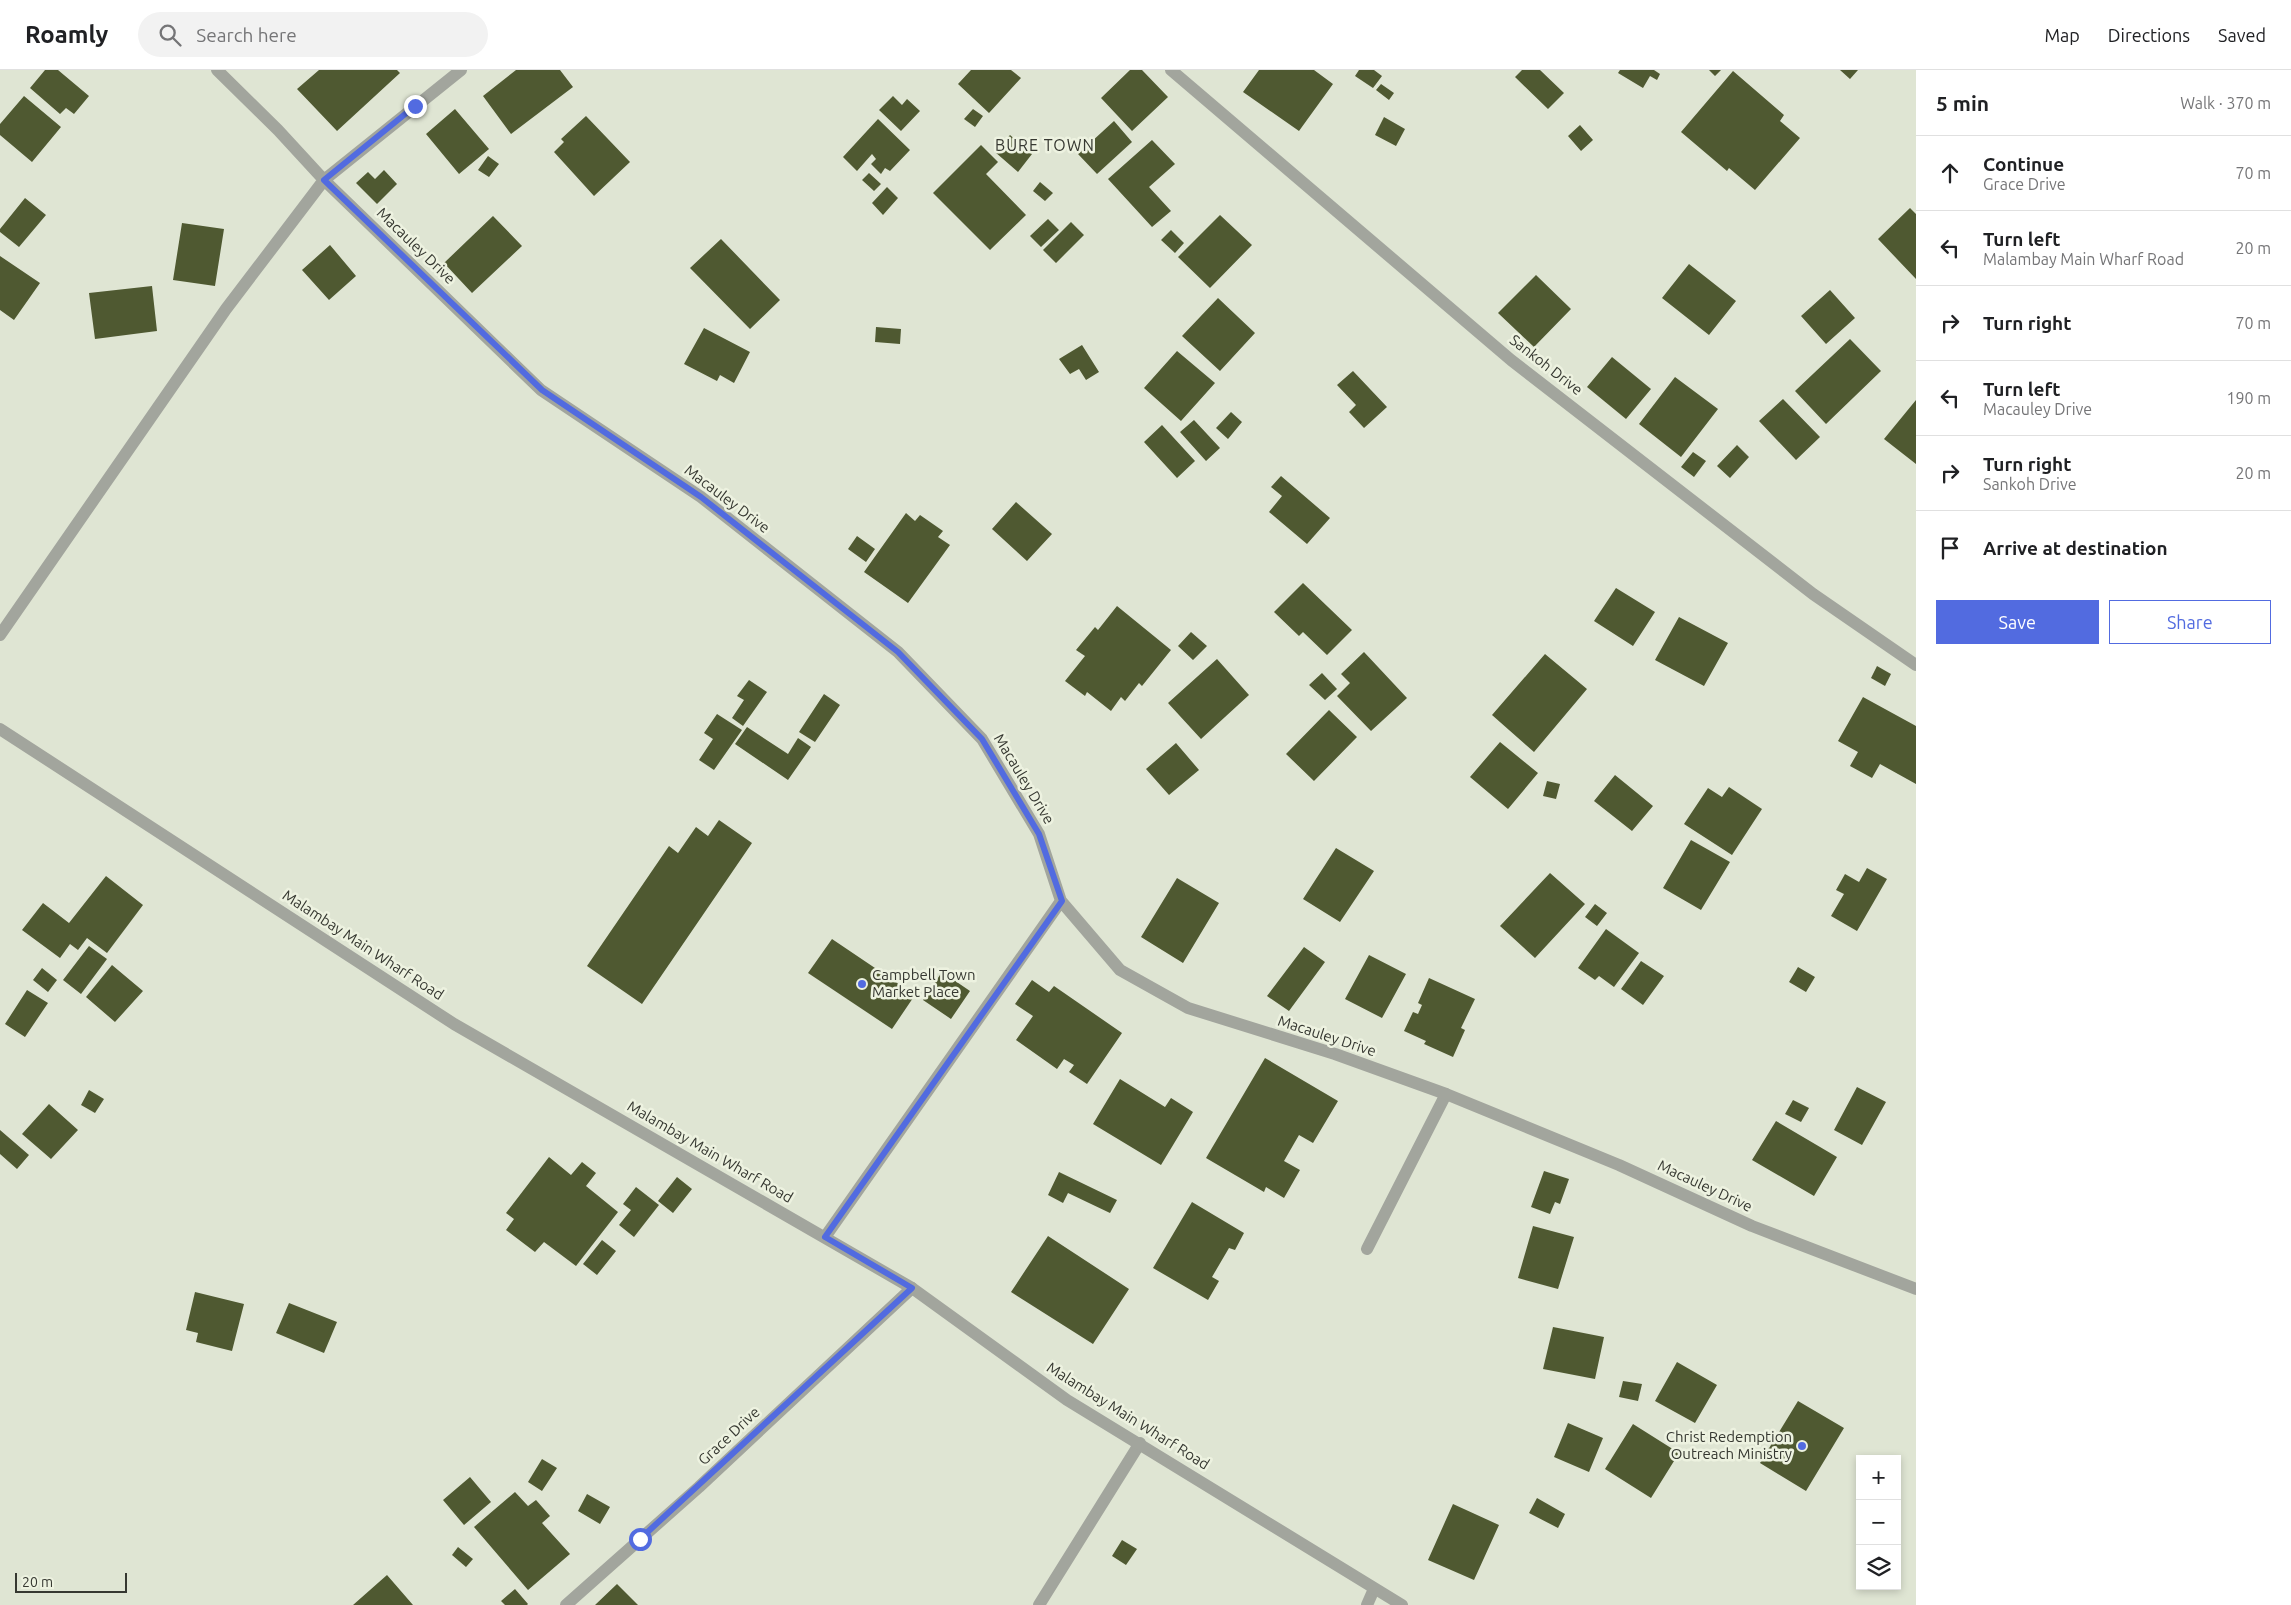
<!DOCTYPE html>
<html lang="en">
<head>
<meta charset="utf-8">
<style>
	:root { --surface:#fff; --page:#f2f2f2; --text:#202124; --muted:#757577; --line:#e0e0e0; --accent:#526be0 }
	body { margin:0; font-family:Ubuntu,sans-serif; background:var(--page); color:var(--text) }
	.controls { position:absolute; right:15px; bottom:15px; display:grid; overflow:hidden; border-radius:0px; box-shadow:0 2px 8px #0003 }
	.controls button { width:45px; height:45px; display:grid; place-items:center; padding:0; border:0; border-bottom:1px solid var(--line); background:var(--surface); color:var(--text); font:25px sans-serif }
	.scale { position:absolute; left:15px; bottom:12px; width:112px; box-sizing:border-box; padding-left:5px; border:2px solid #363831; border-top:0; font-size:14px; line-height:18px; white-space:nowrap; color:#363831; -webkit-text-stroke:4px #edf2e0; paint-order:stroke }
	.stop { position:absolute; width:15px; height:15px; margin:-11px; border:4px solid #526be0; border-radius:50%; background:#fff }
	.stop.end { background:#526be0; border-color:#fff; box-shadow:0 1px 5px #0008 }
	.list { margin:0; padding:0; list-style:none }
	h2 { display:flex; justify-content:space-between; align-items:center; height:65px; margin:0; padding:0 20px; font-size:21px }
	h2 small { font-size:16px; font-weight:400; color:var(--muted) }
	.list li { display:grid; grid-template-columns:32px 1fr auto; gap:15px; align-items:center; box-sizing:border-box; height:75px; padding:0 20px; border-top:1px solid var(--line) }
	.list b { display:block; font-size:19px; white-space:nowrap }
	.list p { margin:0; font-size:16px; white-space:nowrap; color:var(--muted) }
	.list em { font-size:16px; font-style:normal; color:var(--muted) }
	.actions { display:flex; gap:10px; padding:15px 20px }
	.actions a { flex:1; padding:11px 0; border:1px solid var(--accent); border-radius:0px; text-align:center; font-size:18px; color:var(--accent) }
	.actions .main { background:var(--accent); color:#fff }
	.icon { flex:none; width:28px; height:28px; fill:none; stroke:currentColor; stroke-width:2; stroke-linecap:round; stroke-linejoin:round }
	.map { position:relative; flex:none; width:1916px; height:1535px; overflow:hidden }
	header { display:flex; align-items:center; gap:30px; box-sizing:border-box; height:70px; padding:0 25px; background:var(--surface); border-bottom:1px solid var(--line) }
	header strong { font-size:24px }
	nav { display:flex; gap:28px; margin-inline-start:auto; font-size:18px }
	.search { width:350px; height:45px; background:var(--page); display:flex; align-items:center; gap:12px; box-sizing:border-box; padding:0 18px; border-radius:28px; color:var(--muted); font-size:19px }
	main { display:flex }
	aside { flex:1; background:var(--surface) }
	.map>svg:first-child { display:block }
</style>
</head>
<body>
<header>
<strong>Roamly</strong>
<div class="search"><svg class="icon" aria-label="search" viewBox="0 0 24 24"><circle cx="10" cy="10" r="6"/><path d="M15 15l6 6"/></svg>Search here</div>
<nav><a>Map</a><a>Directions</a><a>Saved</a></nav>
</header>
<main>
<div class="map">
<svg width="1916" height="1535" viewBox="0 0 1916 1535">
	<rect width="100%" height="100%" fill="#dfe5d3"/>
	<path fill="#4f5931" d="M 45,0 L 58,0 L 89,26 L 74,44 L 66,38 L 60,44 L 30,18 Z
		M 319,0 L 397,0 L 400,3 L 337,61 L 297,19 Z
		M 516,0 L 560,0 L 573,17 L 511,64 L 483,26 Z
		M 971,0 L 1011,0 L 1021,8 L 989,43 L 958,14 Z
		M 1130,0 L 1142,0 L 1168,27 L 1132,61 L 1101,28 Z
		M 1259,0 L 1314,0 L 1333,14 L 1299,61 L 1243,22 Z
		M 1359,0 L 1374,0 L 1382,6 L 1373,18 L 1355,6 Z
		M 1522,0 L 1540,0 L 1564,23 L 1548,39 L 1515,7 Z
		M 1620,0 L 1654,0 L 1660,4 L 1657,10 L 1650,6 L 1643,18 L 1618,3 Z
		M 1709,0 L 1721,0 L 1715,6 Z
		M 1840,0 L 1858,0 L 1850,9 Z
		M 1733,1 L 1784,45 L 1780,51 L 1800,68 L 1755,120 L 1729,98 L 1727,101 L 1681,62 Z
		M 1381,14 L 1394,23 L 1389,30 L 1376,20 Z
		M 24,26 L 61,57 L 32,92 L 0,65 L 0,54 Z
		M 893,26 L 902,35 L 907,29 L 920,41 L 901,61 L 879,40 Z
		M 455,39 L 489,79 L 459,104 L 426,64 Z
		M 973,39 L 983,46 L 975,57 L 964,49 Z
		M 586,46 L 630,92 L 594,126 L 554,82 L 564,72 L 561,69 Z
		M 1384,47 L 1405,59 L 1396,76 L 1375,65 Z
		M 878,49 L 910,80 L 890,101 L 885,98 L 881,104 L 871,94 L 876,89 L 872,84 L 857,101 L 843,87 Z
		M 1114,51 L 1132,72 L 1097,104 L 1078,84 Z
		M 1580,55 L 1593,70 L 1581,81 L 1568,66 Z
		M 1010,65 L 1032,84 L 1018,102 L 995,82 Z
		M 1152,70 L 1175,94 L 1149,117 L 1171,141 L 1152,157 L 1108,109 Z
		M 981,75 L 998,92 L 986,104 L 1026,145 L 990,180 L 933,123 Z
		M 488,86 L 499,94 L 489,107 L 478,100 Z
		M 384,100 L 397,114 L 377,134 L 356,113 L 368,102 L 375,109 Z
		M 869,103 L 881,114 L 874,121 L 862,110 Z
		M 1040,112 L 1053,123 L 1045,131 L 1033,121 Z
		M 887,117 L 898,128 L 883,145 L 872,133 Z
		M 25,128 L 46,145 L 19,177 L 0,162 L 0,159 Z
		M 1910,138 L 1916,144 L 1916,209 L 1878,169 Z
		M 1220,145 L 1252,175 L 1210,218 L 1178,187 Z
		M 493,146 L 522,176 L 472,223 L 444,193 Z
		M 1048,149 L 1059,160 L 1041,177 L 1030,166 Z
		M 1071,152 L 1084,165 L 1056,193 L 1043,180 Z
		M 182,153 L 224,159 L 215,216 L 173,210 Z
		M 1171,160 L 1184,173 L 1175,183 L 1161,170 Z
		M 721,169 L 780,230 L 750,259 L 690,198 Z
		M 330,175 L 356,206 L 329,230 L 302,200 Z
		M 0,186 L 40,213 L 14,250 L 0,240 Z
		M 1689,194 L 1736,231 L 1709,265 L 1662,228 Z
		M 1536,205 L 1571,239 L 1534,277 L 1498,243 Z
		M 152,216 L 157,261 L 95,269 L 89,223 Z
		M 1830,220 L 1855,248 L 1826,274 L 1801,246 Z
		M 1218,228 L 1255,263 L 1220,301 L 1182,266 Z
		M 876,257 L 901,259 L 900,274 L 875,272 Z
		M 704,258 L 750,282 L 734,313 L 720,305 L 717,311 L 684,294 Z
		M 1850,269 L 1881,301 L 1826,354 L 1795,321 Z
		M 1082,275 L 1099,302 L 1086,310 L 1079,299 L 1070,304 L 1059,289 Z
		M 1177,281 L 1215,313 L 1181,351 L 1144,318 Z
		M 1612,287 L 1651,319 L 1626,349 L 1587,317 Z
		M 1353,301 L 1387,337 L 1364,358 L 1349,342 L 1356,335 L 1337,315 Z
		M 1675,307 L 1718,339 L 1681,387 L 1639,354 Z
		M 1783,329 L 1820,367 L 1796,390 L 1759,351 Z
		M 1916,330 L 1916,394 L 1884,369 Z
		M 1231,342 L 1242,352 L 1228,369 L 1216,358 Z
		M 1194,350 L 1220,378 L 1206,391 L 1180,362 Z
		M 1162,355 L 1195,391 L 1177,408 L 1144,372 Z
		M 1737,375 L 1749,387 L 1730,408 L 1717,396 Z
		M 1693,382 L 1706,391 L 1694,407 L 1681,397 Z
		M 1281,406 L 1330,448 L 1307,474 L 1269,442 L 1282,426 L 1271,417 Z
		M 1016,432 L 1052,464 L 1027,491 L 992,459 Z
		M 906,443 L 915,451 L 920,445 L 943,461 L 938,467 L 950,475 L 908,533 L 864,502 Z
		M 857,466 L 875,479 L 866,492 L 848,479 Z
		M 1303,513 L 1352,560 L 1327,585 L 1303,562 L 1299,566 L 1274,542 Z
		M 1616,518 L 1655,542 L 1633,576 L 1594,551 Z
		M 1117,536 L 1171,580 L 1142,616 L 1139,613 L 1125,631 L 1121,627 L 1111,641 L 1087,622 L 1085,626 L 1065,611 L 1085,586 L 1076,580 L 1095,557 L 1098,560 Z
		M 1679,547 L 1728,573 L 1704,616 L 1655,590 Z
		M 1191,562 L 1207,576 L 1193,590 L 1178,576 Z
		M 1364,582 L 1407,628 L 1371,661 L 1337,626 L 1350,613 L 1341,604 Z
		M 1545,584 L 1587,619 L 1534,682 L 1492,645 Z
		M 1217,589 L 1249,625 L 1201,669 L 1168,633 Z
		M 1877,596 L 1891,604 L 1885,616 L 1871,608 Z
		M 1322,603 L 1337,619 L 1325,630 L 1309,615 Z
		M 749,610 L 767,622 L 743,656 L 732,648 L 744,630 L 737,626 Z
		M 824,624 L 840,635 L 815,672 L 799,662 Z
		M 1863,627 L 1916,656 L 1916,714 L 1880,694 L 1872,708 L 1850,696 L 1858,682 L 1838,671 Z
		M 1329,640 L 1357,667 L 1314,711 L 1286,684 Z
		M 717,644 L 742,660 L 714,700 L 699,690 L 713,669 L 704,663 Z
		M 747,657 L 788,684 L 798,668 L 811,677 L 788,710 L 735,674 Z
		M 1500,672 L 1538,703 L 1508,739 L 1470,707 Z
		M 1176,673 L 1199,700 L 1169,725 L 1146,699 Z
		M 1615,705 L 1653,736 L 1632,761 L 1594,731 Z
		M 1547,711 L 1560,714 L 1556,729 L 1543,726 Z
		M 1729,717 L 1762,739 L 1732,785 L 1684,754 L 1708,718 L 1722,727 Z
		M 719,750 L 752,773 L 642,934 L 587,896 L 669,776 L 678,783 L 696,757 L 708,766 Z
		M 1691,770 L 1730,792 L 1701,840 L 1663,818 Z
		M 1336,778 L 1374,801 L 1340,852 L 1303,829 Z
		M 1867,798 L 1887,809 L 1857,861 L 1831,846 L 1844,824 L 1836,820 L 1845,804 L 1859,812 Z
		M 1550,803 L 1585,834 L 1535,888 L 1500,856 Z
		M 106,806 L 143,835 L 107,883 L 87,868 L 78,880 L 70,874 L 60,888 L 22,860 L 43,833 L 69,853 Z
		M 1177,808 L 1219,833 L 1183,893 L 1141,867 Z
		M 1595,834 L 1607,843 L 1597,856 L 1585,847 Z
		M 1606,859 L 1639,883 L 1614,917 L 1599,906 L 1595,910 L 1578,898 Z
		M 832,869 L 915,925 L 892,959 L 808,903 Z
		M 89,876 L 107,889 L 81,924 L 63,910 Z
		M 1304,877 L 1325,892 L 1289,941 L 1267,926 Z
		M 1369,885 L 1406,904 L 1382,948 L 1345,929 Z
		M 1641,891 L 1664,906 L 1643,935 L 1621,919 Z
		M 112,895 L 143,921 L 115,952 L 86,927 Z
		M 1798,897 L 1815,907 L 1806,922 L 1789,912 Z
		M 42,898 L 57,910 L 48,922 L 33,910 Z
		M 942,902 L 970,921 L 951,949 L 923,930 Z
		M 1429,908 L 1475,929 L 1461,958 L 1465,960 L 1453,987 L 1424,974 L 1426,971 L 1404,961 L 1413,942 L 1418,944 L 1422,935 L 1418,933 Z
		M 1032,910 L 1049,922 L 1054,916 L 1122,963 L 1087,1014 L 1069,1002 L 1074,995 L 1064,989 L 1057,999 L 1016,970 L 1033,946 L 1015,934 Z
		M 27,920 L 48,933 L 25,967 L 5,954 Z
		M 1265,988 L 1338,1031 L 1313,1073 L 1299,1065 L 1284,1091 L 1300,1100 L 1284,1128 L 1266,1117 L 1264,1122 L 1206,1088 Z
		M 1120,1009 L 1165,1037 L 1171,1028 L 1193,1042 L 1161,1095 L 1093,1054 Z
		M 1857,1017 L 1886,1032 L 1862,1075 L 1834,1060 Z
		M 89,1020 L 104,1029 L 95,1043 L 81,1035 Z
		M 1793,1030 L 1809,1038 L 1801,1052 L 1785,1044 Z
		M 49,1034 L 78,1060 L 51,1089 L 22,1064 Z
		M 1776,1051 L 1837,1087 L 1814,1126 L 1752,1090 Z
		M 0,1060 L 29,1085 L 17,1099 L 0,1084 Z
		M 549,1087 L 571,1105 L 582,1092 L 596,1103 L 586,1116 L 618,1142 L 576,1196 L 544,1172 L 535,1182 L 506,1160 L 514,1149 L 506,1143 Z
		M 1544,1101 L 1569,1109 L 1560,1134 L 1555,1132 L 1550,1144 L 1531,1137 Z
		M 1059,1102 L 1117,1130 L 1110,1143 L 1068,1123 L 1063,1133 L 1048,1125 Z
		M 677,1107 L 692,1119 L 673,1143 L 658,1131 Z
		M 636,1117 L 659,1135 L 634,1167 L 619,1155 L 631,1140 L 623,1134 Z
		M 1192,1132 L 1244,1163 L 1235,1180 L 1229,1178 L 1212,1207 L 1219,1211 L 1208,1230 L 1153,1198 Z
		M 1533,1156 L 1574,1167 L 1558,1219 L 1518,1208 Z
		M 1048,1166 L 1129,1219 L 1093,1274 L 1011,1222 Z
		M 602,1170 L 616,1181 L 597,1205 L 583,1194 Z
		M 195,1222 L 244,1234 L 232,1281 L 196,1272 L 198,1263 L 186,1260 Z
		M 289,1233 L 337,1252 L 324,1283 L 276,1263 Z
		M 1553,1257 L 1604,1267 L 1595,1309 L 1543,1299 Z
		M 1677,1292 L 1717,1315 L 1695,1353 L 1655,1331 Z
		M 1623,1311 L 1642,1314 L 1638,1331 L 1619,1327 Z
		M 1798,1331 L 1844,1358 L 1806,1421 L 1760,1393 Z
		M 1568,1353 L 1603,1368 L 1589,1402 L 1554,1387 Z
		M 1633,1354 L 1679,1383 L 1651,1428 L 1605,1399 Z
		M 542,1389 L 557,1398 L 542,1421 L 528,1412 Z
		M 470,1407 L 491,1432 L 464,1455 L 443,1430 Z
		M 515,1422 L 528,1436 L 536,1430 L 550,1446 L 542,1453 L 570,1484 L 528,1520 L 474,1457 Z
		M 587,1424 L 610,1437 L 600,1454 L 578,1441 Z
		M 1537,1428 L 1565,1444 L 1558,1458 L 1529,1443 Z
		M 1453,1434 L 1499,1455 L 1474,1510 L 1428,1490 Z
		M 1122,1470 L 1137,1479 L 1126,1495 L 1112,1486 Z
		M 458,1477 L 473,1489 L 466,1497 L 452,1485 Z
		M 387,1505 L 413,1535 L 353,1535 Z
		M 617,1514 L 638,1535 L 595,1535 Z
		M 515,1519 L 528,1534 L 527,1535 L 505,1535 L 501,1531 Z"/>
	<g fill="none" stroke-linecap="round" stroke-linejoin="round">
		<path stroke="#a2a59d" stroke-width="12" d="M 1367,1179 L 1446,1024"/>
		<path stroke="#a2a59d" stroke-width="12" d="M 217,0 L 278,60 L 324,110 L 541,320 L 701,427 L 898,582 L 982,669 L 1039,764 L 1061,831 L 1120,900 L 1188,938 L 1335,984 L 1446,1024 L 1619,1095 L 1752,1156 L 1916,1219
			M 1171,0 L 1511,290 L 1813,524 L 1916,595
			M 0,565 L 226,239 L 324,110 L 461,0
			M 825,1167 L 1061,831
			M 566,1535 L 699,1417 L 912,1218
			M 1039,1535 L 1140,1373
			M 1367,1535 L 1374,1519"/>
		<path stroke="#a2a59d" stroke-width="12" d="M 0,659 L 454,954 L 912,1218 L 1067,1330 L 1402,1535"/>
	</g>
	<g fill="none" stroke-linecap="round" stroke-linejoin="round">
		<path stroke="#526be0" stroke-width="6" d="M 415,36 L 324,110 L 542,320 L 701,427 L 898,582 L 982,669 L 1039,764 L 1062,831 L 825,1167 L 912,1218 L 640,1469"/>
	</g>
	<g fill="#526be0" stroke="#edf2e0" stroke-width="2">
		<circle cx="862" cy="914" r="5"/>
		<circle cx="1802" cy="1376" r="5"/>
	</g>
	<g text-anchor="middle" stroke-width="5" stroke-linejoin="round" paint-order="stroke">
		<g font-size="15" fill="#363831" stroke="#edf2e0">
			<text transform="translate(416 176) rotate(44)" y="5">Macauley Drive</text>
			<text transform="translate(1546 295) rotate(38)" y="5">Sankoh Drive</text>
			<text transform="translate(727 429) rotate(37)" y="5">Macauley Drive</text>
			<text transform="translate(1024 709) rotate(59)" y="5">Macauley Drive</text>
			<text transform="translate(363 875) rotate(33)" y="5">Malambay Main Wharf Road</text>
			<text transform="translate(1327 966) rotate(18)" y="5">Macauley Drive</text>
			<text transform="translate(710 1082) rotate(30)" y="5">Malambay Main Wharf Road</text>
			<text transform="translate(1705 1116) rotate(25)" y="5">Macauley Drive</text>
			<text transform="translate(1128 1346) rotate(32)" y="5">Malambay Main Wharf Road</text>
			<text transform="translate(729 1366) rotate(-43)" y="5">Grace Drive</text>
		</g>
		<g font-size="15" fill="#363831" stroke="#edf2e0" text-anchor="start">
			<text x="872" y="910">Campbell Town<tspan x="872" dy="17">Market Place</tspan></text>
			<text x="1792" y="1372" text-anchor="end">Christ Redemption<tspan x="1792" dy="17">Outreach Ministry</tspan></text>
		</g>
		<g font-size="16" letter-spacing="1" fill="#363831" stroke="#edf2e0">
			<text x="1045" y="81">BURE TOWN</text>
		</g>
	</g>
</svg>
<div class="controls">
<button>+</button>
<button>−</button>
<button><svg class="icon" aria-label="layers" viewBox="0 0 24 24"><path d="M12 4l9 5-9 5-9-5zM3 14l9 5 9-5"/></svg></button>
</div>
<div class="scale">20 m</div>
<div class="stop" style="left:640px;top:1469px"></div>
<div class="stop end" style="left:415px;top:36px"></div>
</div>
<aside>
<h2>5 min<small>Walk · 370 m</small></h2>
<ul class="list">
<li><svg class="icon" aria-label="ahead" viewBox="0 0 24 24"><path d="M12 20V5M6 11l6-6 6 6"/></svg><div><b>Continue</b><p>Grace Drive</p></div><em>70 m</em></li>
<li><svg class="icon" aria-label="left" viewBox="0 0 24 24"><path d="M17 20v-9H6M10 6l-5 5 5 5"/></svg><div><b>Turn left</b><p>Malambay Main Wharf Road</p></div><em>20 m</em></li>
<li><svg class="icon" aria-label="right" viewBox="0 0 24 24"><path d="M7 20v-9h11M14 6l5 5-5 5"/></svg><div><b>Turn right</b></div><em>70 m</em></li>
<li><svg class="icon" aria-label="left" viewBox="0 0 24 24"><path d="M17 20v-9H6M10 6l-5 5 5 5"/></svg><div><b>Turn left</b><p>Macauley Drive</p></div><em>190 m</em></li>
<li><svg class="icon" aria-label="right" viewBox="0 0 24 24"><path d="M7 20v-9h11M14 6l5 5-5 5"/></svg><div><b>Turn right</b><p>Sankoh Drive</p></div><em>20 m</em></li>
<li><svg class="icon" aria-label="arrive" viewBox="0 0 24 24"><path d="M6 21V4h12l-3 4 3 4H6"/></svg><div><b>Arrive at destination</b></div></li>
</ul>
<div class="actions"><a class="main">Save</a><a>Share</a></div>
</aside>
</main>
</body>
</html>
